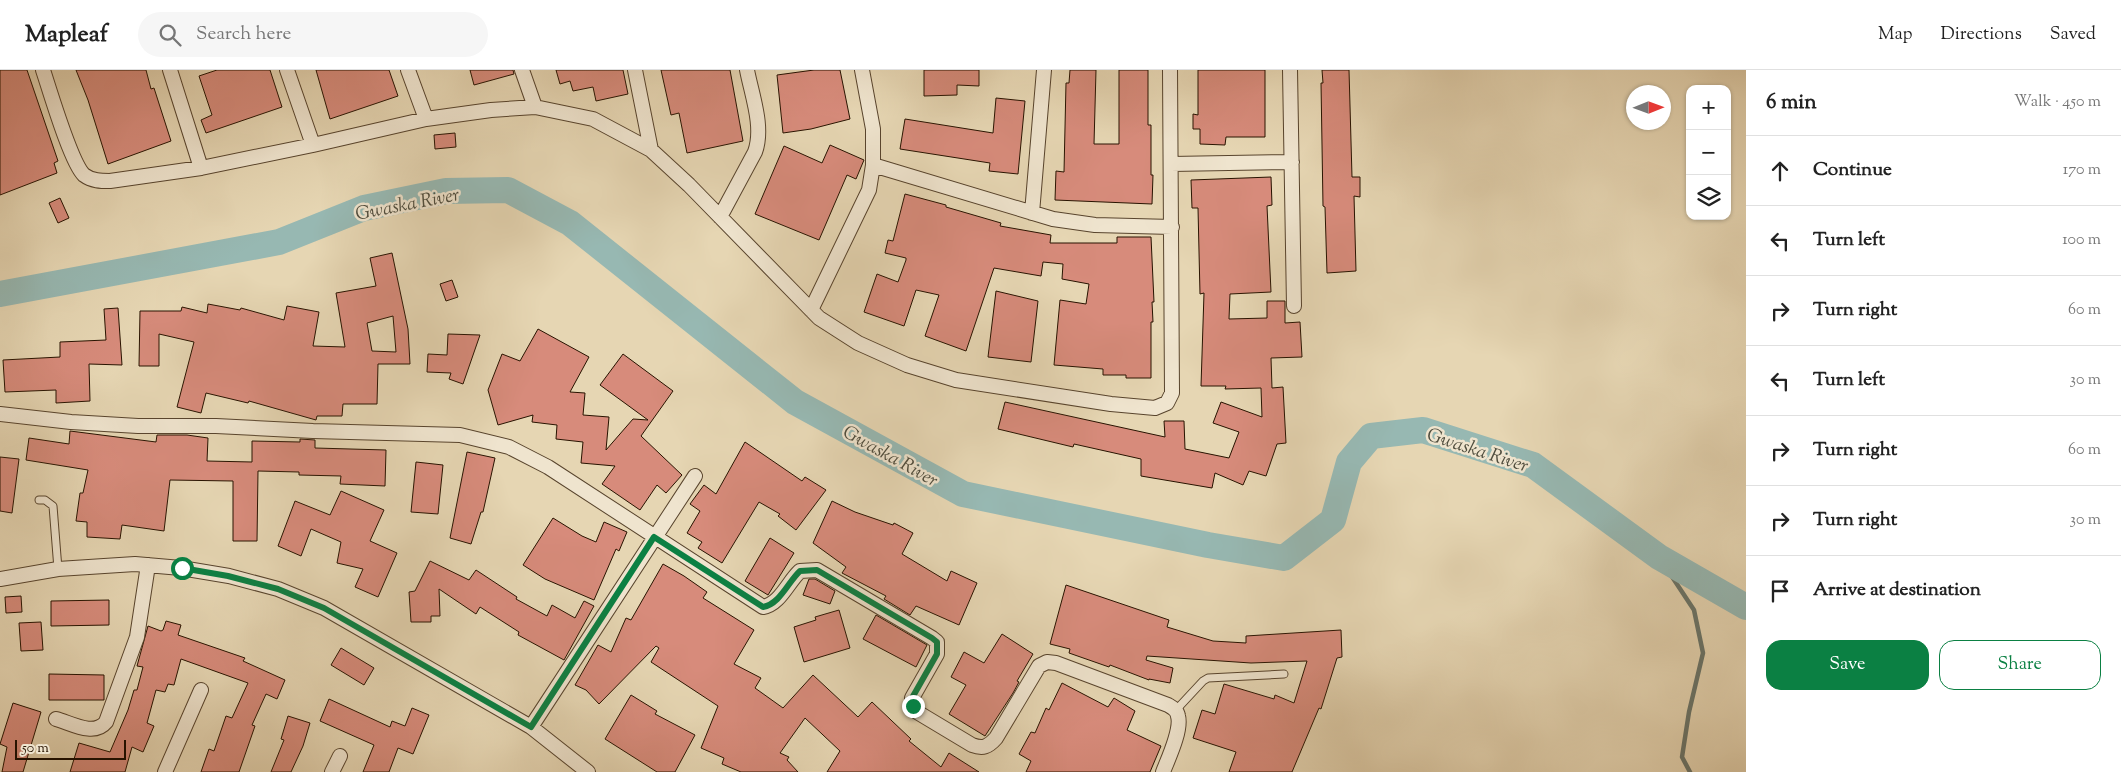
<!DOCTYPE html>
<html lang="en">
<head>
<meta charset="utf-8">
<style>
	:root { --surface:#fff; --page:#f6f6f6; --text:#222; --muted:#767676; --line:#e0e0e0; --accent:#0b8043 }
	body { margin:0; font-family:"Sorts Mill Goudy",serif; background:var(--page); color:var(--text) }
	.controls { position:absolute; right:15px; top:15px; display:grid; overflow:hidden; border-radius:10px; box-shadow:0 1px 4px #0004 }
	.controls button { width:45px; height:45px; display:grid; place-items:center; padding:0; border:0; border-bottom:1px solid var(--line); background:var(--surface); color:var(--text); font:25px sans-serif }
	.compass { position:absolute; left:1626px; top:15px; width:45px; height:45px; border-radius:50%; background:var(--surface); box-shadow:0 1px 4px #0004; rotate:89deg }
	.scale { position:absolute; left:15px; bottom:12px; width:111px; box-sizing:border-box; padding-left:5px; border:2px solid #281300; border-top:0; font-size:14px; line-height:18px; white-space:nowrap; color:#281300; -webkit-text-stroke:4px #efe4ce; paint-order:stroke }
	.stop { position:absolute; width:15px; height:15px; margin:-11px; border:4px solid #0b8043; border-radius:50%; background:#fff }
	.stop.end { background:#0b8043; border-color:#fff; box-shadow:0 1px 5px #0008 }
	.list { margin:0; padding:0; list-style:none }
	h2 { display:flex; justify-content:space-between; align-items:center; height:65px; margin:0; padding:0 20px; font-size:21px }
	h2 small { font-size:16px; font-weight:400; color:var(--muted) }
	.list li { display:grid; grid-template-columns:32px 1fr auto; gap:15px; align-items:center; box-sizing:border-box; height:70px; padding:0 20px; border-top:1px solid var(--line) }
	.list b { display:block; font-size:19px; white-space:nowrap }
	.list em { font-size:16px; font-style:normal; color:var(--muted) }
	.actions { display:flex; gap:10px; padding:15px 20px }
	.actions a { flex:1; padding:11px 0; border:1px solid var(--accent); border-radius:15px; text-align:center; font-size:18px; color:var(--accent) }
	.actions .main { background:var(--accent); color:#fff }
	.icon { flex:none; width:28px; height:28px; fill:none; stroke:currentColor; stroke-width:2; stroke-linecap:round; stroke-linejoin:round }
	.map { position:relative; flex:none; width:1746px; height:702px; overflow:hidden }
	header { display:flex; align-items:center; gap:30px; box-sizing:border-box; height:70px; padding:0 25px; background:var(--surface); border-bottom:1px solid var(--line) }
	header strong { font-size:24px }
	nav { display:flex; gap:28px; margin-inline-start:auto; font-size:18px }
	.search { width:350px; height:45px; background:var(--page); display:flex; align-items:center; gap:12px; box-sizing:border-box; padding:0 18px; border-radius:28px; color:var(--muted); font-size:19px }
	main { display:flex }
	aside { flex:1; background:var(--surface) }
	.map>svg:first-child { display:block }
</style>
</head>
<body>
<header>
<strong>Mapleaf</strong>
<div class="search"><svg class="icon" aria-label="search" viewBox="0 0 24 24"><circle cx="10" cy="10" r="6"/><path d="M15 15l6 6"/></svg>Search here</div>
<nav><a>Map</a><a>Directions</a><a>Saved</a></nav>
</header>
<main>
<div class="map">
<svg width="1746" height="702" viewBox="0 0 1746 702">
	<rect width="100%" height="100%" fill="#e6d6b3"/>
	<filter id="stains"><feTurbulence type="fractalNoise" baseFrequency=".004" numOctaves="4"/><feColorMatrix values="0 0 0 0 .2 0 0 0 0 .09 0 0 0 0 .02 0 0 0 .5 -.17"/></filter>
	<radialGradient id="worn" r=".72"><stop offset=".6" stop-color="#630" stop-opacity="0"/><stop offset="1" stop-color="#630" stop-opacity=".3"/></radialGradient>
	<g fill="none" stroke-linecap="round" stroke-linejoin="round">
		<path stroke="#6b766b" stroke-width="4.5" d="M 1659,487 L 1694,540 L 1703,583 L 1689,642 L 1682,687 L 1690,702"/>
		<path stroke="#97b8b2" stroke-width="26" d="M 0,224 L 279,172 L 364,138 L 446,121 L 508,120 L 570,153 L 795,332 L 963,424 L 1208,475 L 1284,488 L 1333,450 L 1349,392 L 1371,366 L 1423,360 L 1533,395 L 1659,487 L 1746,537"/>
	</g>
	<path fill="#d78b7b" stroke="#281300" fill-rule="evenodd" d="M 0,0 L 27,0 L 58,91 L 54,93 L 57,103 L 0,125 Z
		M 76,0 L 146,0 L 151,19 L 154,18 L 171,71 L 108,94 L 88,30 Z
		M 217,0 L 270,0 L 282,37 L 206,63 L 201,50 L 212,45 L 199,6 Z
		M 316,0 L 389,0 L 398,26 L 330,49 Z
		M 470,0 L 513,0 L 514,4 L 474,15 Z
		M 556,0 L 623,0 L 628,24 L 596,31 L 593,17 L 573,21 L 570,11 L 560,14 Z
		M 661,0 L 730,0 L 743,71 L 687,83 L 679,43 L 671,45 Z
		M 814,0 L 840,0 L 850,49 L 811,59 L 783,63 L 777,5 Z
		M 924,0 L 979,0 L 979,16 L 957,15 L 957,25 L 924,26 Z
		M 1070,0 L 1096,0 L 1094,74 L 1119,74 L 1119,0 L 1148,0 L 1148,55 L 1151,55 L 1151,105 L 1153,105 L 1152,134 L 1055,130 L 1056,101 L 1064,102 L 1066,13 L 1069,13 Z
		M 1198,0 L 1265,0 L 1265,67 L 1226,67 L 1225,75 L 1200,74 L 1200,59 L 1193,59 L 1193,44 L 1198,45 Z
		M 1322,0 L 1349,0 L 1352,107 L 1360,107 L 1360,127 L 1354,126 L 1356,201 L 1327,203 L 1325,137 L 1323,136 L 1321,13 L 1323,13 Z
		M 996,28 L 1025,31 L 1018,104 L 989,101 L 990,93 L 900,79 L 905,49 L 993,63 Z
		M 455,63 L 456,77 L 435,79 L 434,65 Z
		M 830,75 L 864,90 L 856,109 L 847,105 L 819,170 L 755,144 L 784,76 L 822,93 Z
		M 1271,107 L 1272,135 L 1267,136 L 1271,222 L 1230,224 L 1229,249 L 1267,248 L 1267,231 L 1285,231 L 1285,253 L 1300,252 L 1302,287 L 1271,288 L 1272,318 L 1283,317 L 1286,373 L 1277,374 L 1266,406 L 1249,401 L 1243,415 L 1215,403 L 1212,418 L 1141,406 L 1141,389 L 1074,374 L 1073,377 L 998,359 L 1005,332 L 1165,367 L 1164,351 L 1184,351 L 1185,379 L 1229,388 L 1239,362 L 1213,353 L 1221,332 L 1262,347 L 1261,318 L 1225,319 L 1226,316 L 1201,316 L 1204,223 L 1200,224 L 1198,138 L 1192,138 L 1191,110 Z
		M 905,124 L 946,135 L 946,137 L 1001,153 L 1000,156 L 1051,165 L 1050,173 L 1117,173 L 1117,167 L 1151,167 L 1154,232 L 1152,232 L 1153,252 L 1151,252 L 1151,308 L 1126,308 L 1126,305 L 1103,305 L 1103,299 L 1054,295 L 1060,230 L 1086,234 L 1089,214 L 1062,209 L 1063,194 L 1043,192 L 1041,206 L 994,198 L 966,281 L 925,266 L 939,225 L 916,220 L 904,256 L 864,242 L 877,204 L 898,212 L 906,190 L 906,188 L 885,183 L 888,170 L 893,171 Z
		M 60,128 L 69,148 L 58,153 L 49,133 Z
		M 392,183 L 408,259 L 410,294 L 378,294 L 377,334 L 343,334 L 342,346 L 317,346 L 316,350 L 249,331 L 248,333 L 206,323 L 201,343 L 177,337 L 194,272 L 159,264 L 159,296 L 139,296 L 140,241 L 181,241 L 182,237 L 207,243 L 208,234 L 240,240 L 241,238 L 284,250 L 287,236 L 319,242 L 313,276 L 345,277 L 336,223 L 376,216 L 370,188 ZM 393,246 L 396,282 L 372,281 L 367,253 Z
		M 452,210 L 458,227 L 446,231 L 440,214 Z
		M 996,221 L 1038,231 L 1031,292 L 988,287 Z
		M 118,238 L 122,295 L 89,294 L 90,331 L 56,333 L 56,320 L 5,322 L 3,290 L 60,287 L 60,272 L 106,270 L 104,239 Z
		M 538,259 L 589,287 L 570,322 L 585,323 L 583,345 L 609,347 L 606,380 L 633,349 L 648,350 L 600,315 L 623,284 L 673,321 L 641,366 L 682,405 L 666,423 L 657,415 L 640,440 L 602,414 L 615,396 L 581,393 L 583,372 L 556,369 L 557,355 L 532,352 L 533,345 L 498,355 L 488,320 L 502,284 L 520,291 Z
		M 448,264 L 480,265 L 463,314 L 449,309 L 451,303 L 427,302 L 428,284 L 447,285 Z
		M 70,361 L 156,372 L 157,365 L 187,365 L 208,368 L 207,391 L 252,392 L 252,371 L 300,372 L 300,369 L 315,370 L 315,378 L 386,380 L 385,416 L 340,414 L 341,406 L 299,405 L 299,402 L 258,401 L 257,471 L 233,471 L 233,411 L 170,410 L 164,461 L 122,455 L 120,469 L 87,467 L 87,452 L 76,451 L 80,423 L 83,423 L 88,400 L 26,390 L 29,368 L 69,374 Z
		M 745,372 L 802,411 L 805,407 L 826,420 L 796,460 L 778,446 L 780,444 L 759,432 L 722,493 L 698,478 L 702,472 L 687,463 L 700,441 L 690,434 L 704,415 L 716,424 Z
		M 467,382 L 495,388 L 483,442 L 481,442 L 471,474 L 450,468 Z
		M 0,387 L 19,389 L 12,443 L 0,441 Z
		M 416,392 L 443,395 L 438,444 L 411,442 Z
		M 341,421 L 384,440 L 370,471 L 397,483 L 378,527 L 355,517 L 363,499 L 337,493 L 341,472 L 311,459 L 301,486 L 278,476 L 295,431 L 330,445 Z
		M 832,431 L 855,442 L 893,455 L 894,453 L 913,463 L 902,484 L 947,511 L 951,501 L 977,513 L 959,555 L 916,536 L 910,545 L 884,529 L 886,526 L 842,503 L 846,497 L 813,473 Z
		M 553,448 L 582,466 L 596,472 L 604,452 L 627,462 L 619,481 L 616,479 L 594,530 L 545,509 L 523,495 Z
		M 770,468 L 794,483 L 768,525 L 745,511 Z
		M 430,491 L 469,510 L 476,500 L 517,527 L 516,529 L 547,546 L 552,535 L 575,548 L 584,531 L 594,536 L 564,590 L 518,565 L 519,562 L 480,537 L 476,544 L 439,519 L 440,546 L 431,546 L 431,552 L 411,552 L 409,522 L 415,521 Z
		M 663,494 L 684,506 L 707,522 L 703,528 L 754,560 L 734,594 L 761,608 L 755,618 L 783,638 L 813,605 L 858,647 L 872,632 L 911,669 L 909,671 L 941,697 L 949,683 L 979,702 L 827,702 L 840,681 L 805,648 L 780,683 L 789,687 L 787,690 L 798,702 L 741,702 L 722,694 L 724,688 L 701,678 L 718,636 L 651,592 L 659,578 L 656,576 L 599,634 L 586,620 L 575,615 L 598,575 L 611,582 L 626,548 L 631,550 Z
		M 809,509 L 815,509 L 835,521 L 830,534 L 803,525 Z
		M 1066,515 L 1169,550 L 1167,557 L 1213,571 L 1246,573 L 1246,566 L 1341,560 L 1342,587 L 1337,588 L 1321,639 L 1319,638 L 1292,702 L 1229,702 L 1236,682 L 1193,668 L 1202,640 L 1215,644 L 1224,614 L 1274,629 L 1275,625 L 1294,633 L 1307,591 L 1251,593 L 1147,586 L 1146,590 L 1173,598 L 1170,613 L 1149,609 L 1149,610 L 1110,595 L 1109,597 L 1069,583 L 1070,579 L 1050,574 Z
		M 21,526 L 22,542 L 6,543 L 5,527 Z
		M 109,530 L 109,555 L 51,556 L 51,531 Z
		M 839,540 L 850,578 L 804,592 L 794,557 L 816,550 L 815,547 Z
		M 876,545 L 927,575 L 916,597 L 863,569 Z
		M 166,551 L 181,555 L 178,565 L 245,588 L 243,591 L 285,610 L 277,629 L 266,624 L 252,655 L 255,656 L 239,702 L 201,702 L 209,679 L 214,681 L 226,646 L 232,648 L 248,613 L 181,589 L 174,615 L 168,614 L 165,622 L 156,620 L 147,653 L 154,656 L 143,682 L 132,677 L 125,702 L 70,702 L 79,673 L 110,682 L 128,640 L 134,620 L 137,620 L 143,597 L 137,596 L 148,556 L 161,561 L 163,560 Z
		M 41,552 L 43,580 L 21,581 L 19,553 Z
		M 1002,564 L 1033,584 L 1017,611 L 1019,612 L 1013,623 L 985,666 L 949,644 L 966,615 L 951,607 L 964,582 L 984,593 Z
		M 341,578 L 374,598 L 364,615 L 331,595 Z
		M 49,604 L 104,605 L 104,630 L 49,630 Z
		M 1062,613 L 1108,637 L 1114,628 L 1135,641 L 1127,660 L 1161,676 L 1150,702 L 1026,702 L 1031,691 L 1019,684 L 1031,662 L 1035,663 L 1046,638 L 1049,640 Z
		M 631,625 L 657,641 L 655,644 L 695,665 L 675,702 L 657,702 L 605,669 Z
		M 329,629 L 390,657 L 392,651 L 405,656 L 412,638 L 429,645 L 413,684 L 398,678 L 389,702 L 363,702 L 374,675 L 320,651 Z
		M 13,633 L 41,642 L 23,702 L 2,702 L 7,677 L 0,674 Z
		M 288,646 L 310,653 L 303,676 L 291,702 L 271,702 L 284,670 L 281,669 Z"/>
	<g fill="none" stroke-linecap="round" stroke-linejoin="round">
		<g stroke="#58442d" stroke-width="9">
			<path id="service" d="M 39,430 L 45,430 L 53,436 L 58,499
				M 1176,640 L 1203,611 L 1208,608 L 1284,604"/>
		</g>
		<g stroke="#58442d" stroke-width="16">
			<path id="minor" d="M 43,0 C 50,21 71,93 84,105 C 92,111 101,111 110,111 L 201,98 L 313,75 L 426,49 L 491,40 L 535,37 L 593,49 L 651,80 L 689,115 L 819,248 L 858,273 L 907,295 L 956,310 L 1111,334 L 1155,338 L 1167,333 L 1172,323 L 1170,0
				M 170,0 L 201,98
				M 287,0 L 313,75
				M 408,0 L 426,49
				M 522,0 L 535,37
				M 635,0 L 651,80
				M 1290,0 L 1294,236
				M 1171,94 L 1292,92
				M 873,95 L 1053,149 L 1095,155 L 1172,157
				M 1032,143 L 1044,0
				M 720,147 L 755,82 C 764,57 752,26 747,0
				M 811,240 L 869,120 L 873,95 L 873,59 L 862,0
				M 0,344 L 71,352 L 138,356 L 216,356 L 313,361 L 460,365 L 509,377 L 548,397 L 763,537 C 780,534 788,512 800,501 L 817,500 L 932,568 L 937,572 L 937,584 L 912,628 L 913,636 L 917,642 L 972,675 C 983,679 988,677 996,668 L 1039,596 L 1047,592 L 1056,593 L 1168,635 C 1173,638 1177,640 1178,646 C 1182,660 1168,689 1163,702
				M 0,509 L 58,499 L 135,494 L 181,498 L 229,506 L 278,519 L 324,538 L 531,657 L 588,702
				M 56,649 C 71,653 94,667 106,652 L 137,567 L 148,495
				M 531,657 L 695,406
				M 165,702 L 201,620
				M 332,702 L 340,686"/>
		</g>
		<use href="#service" stroke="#efe4ce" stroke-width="7"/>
		<use href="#minor" stroke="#efe4ce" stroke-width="14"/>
	</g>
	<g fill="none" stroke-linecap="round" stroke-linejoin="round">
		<path stroke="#0b8043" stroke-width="6" d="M 182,498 L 228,506 L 278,519 L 324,538 L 531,657 L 654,467 L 763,537 C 780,534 788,512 800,501 L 817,500 L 932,568 L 937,572 L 937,584 L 912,628 L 913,636"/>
	</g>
	<g text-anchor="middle" stroke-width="5" stroke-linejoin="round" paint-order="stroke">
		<g font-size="19" font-style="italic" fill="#4f4d3e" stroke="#efe4ce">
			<text transform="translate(407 133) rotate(-11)" y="7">Gwaska River</text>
			<text transform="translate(1478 379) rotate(18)" y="7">Gwaska River</text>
			<text transform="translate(891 385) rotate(29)" y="7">Gwaska River</text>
		</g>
	</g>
	<rect width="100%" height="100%" filter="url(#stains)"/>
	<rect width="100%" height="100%" fill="url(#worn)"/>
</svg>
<div class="controls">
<button>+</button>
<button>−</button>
<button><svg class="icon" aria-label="layers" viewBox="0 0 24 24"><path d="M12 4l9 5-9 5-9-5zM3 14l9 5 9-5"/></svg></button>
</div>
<svg class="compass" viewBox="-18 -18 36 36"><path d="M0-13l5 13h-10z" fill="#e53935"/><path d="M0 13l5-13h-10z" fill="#767676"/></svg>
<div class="scale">50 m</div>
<div class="stop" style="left:182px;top:498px"></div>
<div class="stop end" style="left:913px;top:636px"></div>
</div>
<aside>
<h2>6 min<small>Walk · 450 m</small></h2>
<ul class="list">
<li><svg class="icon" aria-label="ahead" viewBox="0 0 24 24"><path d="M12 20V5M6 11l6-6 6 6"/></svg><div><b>Continue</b></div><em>170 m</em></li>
<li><svg class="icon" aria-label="left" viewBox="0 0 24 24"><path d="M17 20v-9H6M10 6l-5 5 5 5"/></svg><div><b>Turn left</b></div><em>100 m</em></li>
<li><svg class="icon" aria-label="right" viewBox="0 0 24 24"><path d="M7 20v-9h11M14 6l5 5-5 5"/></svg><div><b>Turn right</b></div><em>60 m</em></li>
<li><svg class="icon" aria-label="left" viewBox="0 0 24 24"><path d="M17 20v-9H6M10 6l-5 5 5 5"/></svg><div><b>Turn left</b></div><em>30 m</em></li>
<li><svg class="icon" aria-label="right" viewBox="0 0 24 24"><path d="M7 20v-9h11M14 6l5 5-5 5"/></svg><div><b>Turn right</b></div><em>60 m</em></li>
<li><svg class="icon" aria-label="right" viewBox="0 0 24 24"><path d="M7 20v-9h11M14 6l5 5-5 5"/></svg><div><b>Turn right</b></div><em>30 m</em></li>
<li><svg class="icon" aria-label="arrive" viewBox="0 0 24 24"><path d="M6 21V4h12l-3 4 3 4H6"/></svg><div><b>Arrive at destination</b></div></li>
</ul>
<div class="actions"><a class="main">Save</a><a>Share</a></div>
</aside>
</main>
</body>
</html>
